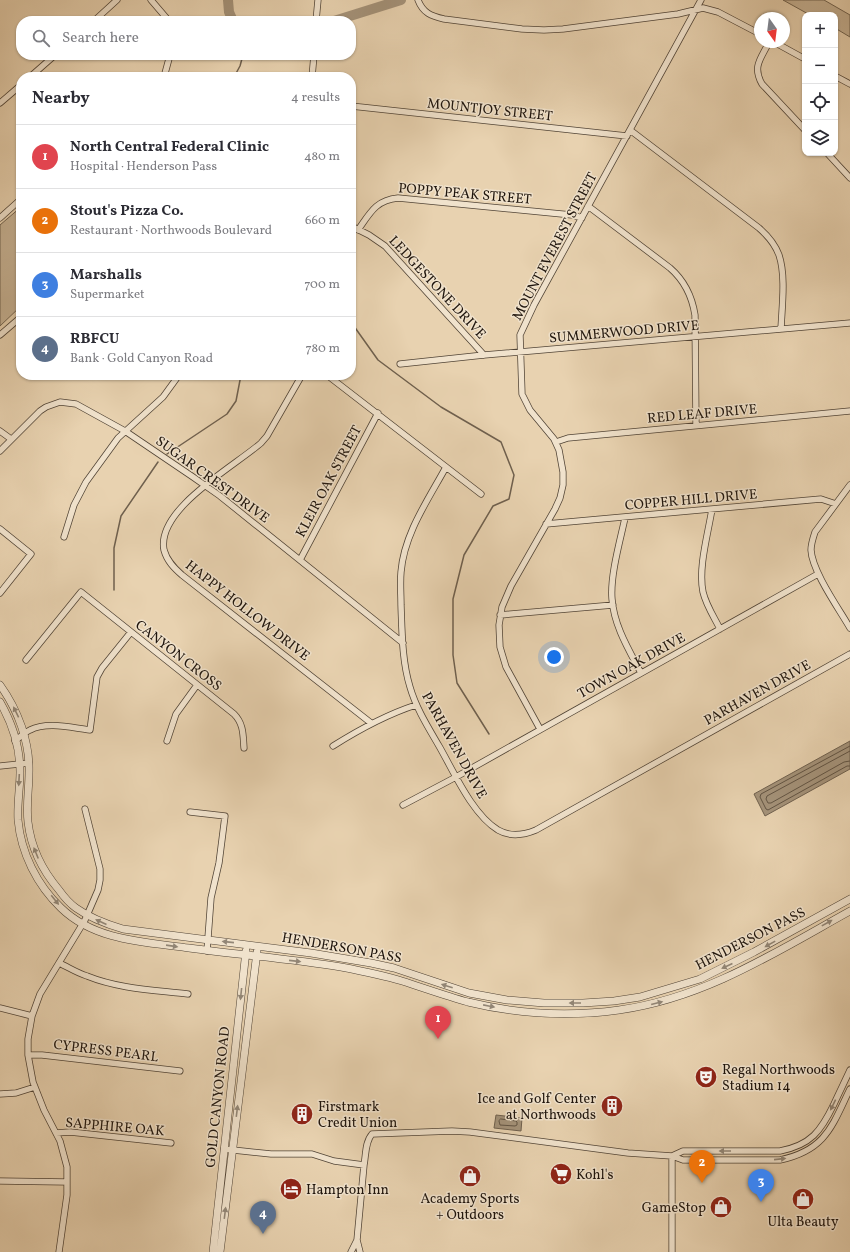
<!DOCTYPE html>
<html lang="en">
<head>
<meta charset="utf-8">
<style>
	:root { --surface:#fff; --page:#f7f7f7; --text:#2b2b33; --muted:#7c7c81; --line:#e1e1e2; --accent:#8f2418 }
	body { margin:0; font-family:Vollkorn,serif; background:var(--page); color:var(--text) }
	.controls { position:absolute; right:12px; top:12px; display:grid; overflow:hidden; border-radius:8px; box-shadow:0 1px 3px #0004 }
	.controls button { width:36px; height:36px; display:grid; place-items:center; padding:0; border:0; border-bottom:1px solid var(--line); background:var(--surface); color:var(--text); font:20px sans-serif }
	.compass { position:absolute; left:754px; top:12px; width:36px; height:36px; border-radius:50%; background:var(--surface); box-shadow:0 1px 3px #0004; rotate:166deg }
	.you { position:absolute; left:554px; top:657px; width:14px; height:14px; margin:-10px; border:3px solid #fff; border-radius:50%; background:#1a73e8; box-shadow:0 0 0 6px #1a73e833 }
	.badge { display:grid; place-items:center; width:26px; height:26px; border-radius:50%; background:var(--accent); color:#fff; font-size:13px; font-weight:700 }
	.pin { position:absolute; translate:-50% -33px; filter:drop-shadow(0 1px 2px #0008) }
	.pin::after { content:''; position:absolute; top:21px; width:14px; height:12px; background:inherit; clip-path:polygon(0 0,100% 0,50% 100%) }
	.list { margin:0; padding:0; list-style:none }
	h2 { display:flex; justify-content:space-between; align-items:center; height:52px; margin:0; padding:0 16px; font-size:17px }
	h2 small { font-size:13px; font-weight:400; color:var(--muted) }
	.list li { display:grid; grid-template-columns:26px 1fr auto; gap:12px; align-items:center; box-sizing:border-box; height:64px; padding:0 16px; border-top:1px solid var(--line) }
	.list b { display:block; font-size:15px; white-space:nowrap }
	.list p { margin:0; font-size:13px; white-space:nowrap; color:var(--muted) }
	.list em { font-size:13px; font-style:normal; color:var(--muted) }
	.icon { flex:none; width:22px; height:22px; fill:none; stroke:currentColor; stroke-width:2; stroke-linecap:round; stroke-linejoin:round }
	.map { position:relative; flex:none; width:850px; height:1252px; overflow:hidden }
	.search { position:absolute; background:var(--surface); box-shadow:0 1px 3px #0004; left:16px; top:16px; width:340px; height:44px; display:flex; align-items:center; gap:10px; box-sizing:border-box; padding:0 14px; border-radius:16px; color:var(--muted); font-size:15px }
	.panel { position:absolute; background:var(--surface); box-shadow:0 1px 3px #0004; left:16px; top:72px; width:340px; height:308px; border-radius:16px }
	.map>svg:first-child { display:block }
</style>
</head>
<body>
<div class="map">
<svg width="850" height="1252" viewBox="0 0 850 1252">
	<rect width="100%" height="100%" fill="#e8d2b0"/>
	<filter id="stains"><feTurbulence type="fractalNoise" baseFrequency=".005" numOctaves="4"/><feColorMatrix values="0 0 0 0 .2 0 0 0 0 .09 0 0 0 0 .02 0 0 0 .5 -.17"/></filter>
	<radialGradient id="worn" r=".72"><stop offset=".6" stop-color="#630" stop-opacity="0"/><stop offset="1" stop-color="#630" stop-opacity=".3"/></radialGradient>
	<path fill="#c6b294" stroke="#726450" d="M 783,0 L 824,0 L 850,15 L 850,37 L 835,28 L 835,15 L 810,15 Z
		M 21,207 L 21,306 L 0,326 L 0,225 Z"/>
	<path fill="#a49279" stroke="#6f604e" d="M 850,741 L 850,769 L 765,816 L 754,794 Z
		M 496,1115 L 522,1118 L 521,1131 L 494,1128 Z"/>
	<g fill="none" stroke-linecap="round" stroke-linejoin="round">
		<path stroke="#625443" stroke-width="1" d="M 850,746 L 761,794 L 760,797 L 766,809 L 768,810 L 847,766 L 850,766
			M 850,751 L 767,796 L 766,799 L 768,803 L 771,803 L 844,762 L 850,761
			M 501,1119 L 516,1121 L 517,1122 L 517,1125 L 515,1126 L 500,1125 L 499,1121 Z"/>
		<path stroke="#6f604e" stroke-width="1.5" d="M 234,77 L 240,66 L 243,55
			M 351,322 L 378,360 L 441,407 L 501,442 L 514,475 L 509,499 L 493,506 L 464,555 L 453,599 L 453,655 L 457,683 L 489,734
			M 167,454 L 227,414 L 236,401 L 241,375
			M 114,590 L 114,548 L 121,516 L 158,462"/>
		<path stroke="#a49279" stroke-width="10" d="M 228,0 L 229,12 L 233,21
			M 334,21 L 401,0"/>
		<g stroke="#514436" stroke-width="7">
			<path id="minor" d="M 151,0 L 169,21
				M 418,0 C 423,13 431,16 444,19 L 522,29 L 544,30 L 563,29 L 678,14 L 703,8 L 718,12 L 760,34
				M 94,21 L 117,0
				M 316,21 L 318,0
				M 769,42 C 761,59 752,66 762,84 L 805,130
				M 774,42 L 805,59
				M 835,76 L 850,84
				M 30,77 L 55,55
				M 164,77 L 170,55
				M 312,77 L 314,55
				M 0,103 L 21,85
				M 351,106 L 627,136
				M 630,130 L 759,228 C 767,235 775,244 779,255 C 786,276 782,306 781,329
				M 827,153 L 850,178
				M 588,206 L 670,268 C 685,281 692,296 695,315 L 696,425
				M 0,218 L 21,199
				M 351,226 L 369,235 L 385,246 L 484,355
				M 358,230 C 370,213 376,200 398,198 L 572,215 L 582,218
				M 0,335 L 21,317
				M 400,364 L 484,355 L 850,323
				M 302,375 L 267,436 L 261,443 C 235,466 156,509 164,550 C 167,561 174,568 182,575 L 371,723
				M 327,375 L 481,494
				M 0,431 L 11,439
				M 556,442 L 568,438 L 850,411
				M 0,451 L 40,411 L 46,407 L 60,402 L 76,404 L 125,431 L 193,477 L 220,496 L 403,643
				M 446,467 C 428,500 404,534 401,572 C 400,583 401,594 401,605 C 402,632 402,661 410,687 C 416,708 428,727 439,746 C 454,772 472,814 498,830 C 510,837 524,835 536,830 L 850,654
				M 850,485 L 815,532 C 813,538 811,544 811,550 C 812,571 839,609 850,628
				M 712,509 C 708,534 698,568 703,592 C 706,605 714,617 720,629
				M 625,518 C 620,541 610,576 612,599 C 614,626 629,650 641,673
				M 546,524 L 821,499 L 836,504
				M 0,529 L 31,554 L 0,593
				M 64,537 L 74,505 L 86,482 L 118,438 L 163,397 L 179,375
				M 300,560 L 378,413
				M 500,615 L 613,605
				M 26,660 L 81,592 L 234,714 C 244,724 243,736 244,748
				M 540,729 L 506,667 L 500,647 L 499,625 L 502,607 L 511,586 L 555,509 L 560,498 L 563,485 L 563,472 L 559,450 L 554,439 L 530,410 L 522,394 L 520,335 L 534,305 L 701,0
				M 15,741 C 20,737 25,732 30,730 C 48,721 72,728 90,730 L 97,677 L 102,668 L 131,632
				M 167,741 L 176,714 L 197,685
				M 333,746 C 360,729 385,715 416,705
				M 0,766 L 29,763
				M 403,805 L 456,777 L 818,574
				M 190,812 L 225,816 L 219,863 L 211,898 L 207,951
				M 59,963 C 68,967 77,973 87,976 C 119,989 155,990 188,994
				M 0,1008 L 32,1016
				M 28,1055 L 42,1055 L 180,1071
				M 0,1094 L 16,1093 L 35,1087
				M 56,1133 L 70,1132 L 171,1143
				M 224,1149 L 271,1154 L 312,1154 L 334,1161 L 364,1165 C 366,1155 365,1142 372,1134 L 452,1131 L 470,1132 L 628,1153 L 672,1156 L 683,1160 L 780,1160 C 826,1150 832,1126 850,1089
				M 672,1156 L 683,1151 L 780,1151 C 811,1145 821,1131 834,1104 C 839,1093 845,1081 850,1070
				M 0,1181 L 67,1182
				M 357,1240 L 360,1252
				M 59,1252 L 67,1195 L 67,1167 L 60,1141 L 44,1110 L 33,1082 L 28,1055 L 28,1039 L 32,1016 L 40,994 L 85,920 L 98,890 L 100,880 L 100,869 L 85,809
				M 351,1252 L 357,1240 L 364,1165
				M 672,1252 L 672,1156"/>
		</g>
		<g stroke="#514436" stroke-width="8">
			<path id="tertiary" d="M 0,685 C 18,710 30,742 29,773 C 29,789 26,806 28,822 C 31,848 42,870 59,890 C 64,897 69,903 76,908 C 90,918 106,924 123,929 L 311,953 L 371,963 L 394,968 L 469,993 L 507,1000 L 544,1003 L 583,1003 L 614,1001 L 640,997 L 700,979 L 754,952 L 850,899
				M 0,702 C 12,723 20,748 20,772 C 20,788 17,804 18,820 C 21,853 37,885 61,908 C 95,941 145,942 189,948 C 240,955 291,959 341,967 C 362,971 382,975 402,981 C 424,988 446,996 468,1002 C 517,1014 569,1017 619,1010 C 705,998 776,952 850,911
				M 213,1252 L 246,951
				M 220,1252 L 257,952"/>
		</g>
		<use href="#minor" stroke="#f0e2cc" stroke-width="5.5"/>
		<use href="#tertiary" stroke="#f0e2cc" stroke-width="7"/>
	</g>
	<defs><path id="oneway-solid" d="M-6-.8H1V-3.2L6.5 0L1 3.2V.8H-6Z"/></defs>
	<g fill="#928676">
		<use href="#oneway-solid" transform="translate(16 712) rotate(-116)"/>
		<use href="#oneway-solid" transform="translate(19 780) rotate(93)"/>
		<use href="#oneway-solid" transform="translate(36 853) rotate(-112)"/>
		<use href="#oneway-solid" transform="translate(55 900) rotate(51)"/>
		<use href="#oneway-solid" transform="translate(101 922) rotate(-156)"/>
		<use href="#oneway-solid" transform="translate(827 923) rotate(-29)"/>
		<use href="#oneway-solid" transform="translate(228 942) rotate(-174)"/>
		<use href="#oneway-solid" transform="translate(770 944) rotate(151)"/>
		<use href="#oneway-solid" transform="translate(172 946) rotate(8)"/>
		<use href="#oneway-solid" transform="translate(295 961) rotate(6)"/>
		<use href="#oneway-solid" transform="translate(727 966) rotate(155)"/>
		<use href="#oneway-solid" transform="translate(447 986) rotate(-162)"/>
		<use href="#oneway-solid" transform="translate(241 994) rotate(96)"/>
		<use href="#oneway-solid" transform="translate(575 1003) rotate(180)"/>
		<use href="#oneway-solid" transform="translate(657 1003) rotate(-14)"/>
		<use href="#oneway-solid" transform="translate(489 1006) rotate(11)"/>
		<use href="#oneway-solid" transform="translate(833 1105) rotate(116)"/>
		<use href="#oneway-solid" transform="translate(237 1111) rotate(-83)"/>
		<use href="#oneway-solid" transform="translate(725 1151) rotate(180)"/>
		<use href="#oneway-solid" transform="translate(780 1159) rotate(-6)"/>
		<use href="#oneway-solid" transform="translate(225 1213) rotate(-83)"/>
	</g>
	<defs>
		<g id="theatre-disc" transform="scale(1.15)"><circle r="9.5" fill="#8f2418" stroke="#f0e2cc"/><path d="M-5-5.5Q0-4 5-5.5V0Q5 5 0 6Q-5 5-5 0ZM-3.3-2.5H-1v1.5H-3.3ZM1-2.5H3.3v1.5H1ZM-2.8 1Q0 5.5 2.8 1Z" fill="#fff"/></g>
		<g id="building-disc" transform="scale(1.15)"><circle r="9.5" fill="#8f2418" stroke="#f0e2cc"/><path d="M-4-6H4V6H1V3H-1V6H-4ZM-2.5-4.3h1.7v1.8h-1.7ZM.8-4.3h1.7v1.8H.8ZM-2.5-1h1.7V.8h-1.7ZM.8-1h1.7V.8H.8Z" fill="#fff"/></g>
		<g id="supermarket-disc" transform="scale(1.15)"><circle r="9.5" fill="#8f2418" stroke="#f0e2cc"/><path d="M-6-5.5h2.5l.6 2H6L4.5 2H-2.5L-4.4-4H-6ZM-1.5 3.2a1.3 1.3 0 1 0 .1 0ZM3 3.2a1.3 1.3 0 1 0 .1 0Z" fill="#fff"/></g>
		<g id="shop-disc" transform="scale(1.15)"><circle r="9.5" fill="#8f2418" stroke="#f0e2cc"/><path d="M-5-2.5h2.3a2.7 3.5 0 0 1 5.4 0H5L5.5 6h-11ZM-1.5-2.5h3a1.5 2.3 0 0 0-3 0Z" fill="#fff"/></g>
		<g id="hotel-disc" transform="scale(1.15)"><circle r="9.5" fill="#8f2418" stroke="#f0e2cc"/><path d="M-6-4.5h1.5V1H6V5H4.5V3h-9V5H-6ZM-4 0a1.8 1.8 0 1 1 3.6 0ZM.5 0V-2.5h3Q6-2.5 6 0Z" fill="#fff"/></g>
	</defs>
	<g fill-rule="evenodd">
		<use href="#theatre-disc" x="706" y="1077"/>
		<use href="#building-disc" x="612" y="1106"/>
		<use href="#building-disc" x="302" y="1114"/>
		<use href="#supermarket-disc" x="561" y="1174"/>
		<use href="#shop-disc" x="470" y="1176"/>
		<use href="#hotel-disc" x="291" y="1189"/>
		<use href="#shop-disc" x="803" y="1199"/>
		<use href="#shop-disc" x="721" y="1207"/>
	</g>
	<g text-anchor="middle" stroke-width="3" stroke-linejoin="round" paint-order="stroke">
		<g font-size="14" fill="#1f150d" stroke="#f0e2cc">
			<text transform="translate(490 109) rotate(6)" y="5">MOUNTJOY STREET</text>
			<text transform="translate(465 193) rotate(5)" y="5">POPPY PEAK STREET</text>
			<text transform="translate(554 246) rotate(-62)" y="5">MOUNT EVEREST STREET</text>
			<text transform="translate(438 287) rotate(47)" y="5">LEDGESTONE DRIVE</text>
			<text transform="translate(624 331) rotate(-5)" y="5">SUMMERWOOD DRIVE</text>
			<text transform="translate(702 413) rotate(-5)" y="5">RED LEAF DRIVE</text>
			<text transform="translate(213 479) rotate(36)" y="5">SUGAR CREST DRIVE</text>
			<text transform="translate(328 481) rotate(-62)" y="5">KLEIR OAK STREET</text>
			<text transform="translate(691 499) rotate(-5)" y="5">COPPER HILL DRIVE</text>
			<text transform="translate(248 610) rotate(38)" y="5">HAPPY HOLLOW DRIVE</text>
			<text transform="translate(179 655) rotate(38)" y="5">CANYON CROSS</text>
			<text transform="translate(631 665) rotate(-29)" y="5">TOWN OAK DRIVE</text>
			<text transform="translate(757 692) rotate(-29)" y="5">PARHAVEN DRIVE</text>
			<text transform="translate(455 745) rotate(61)" y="5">PARHAVEN DRIVE</text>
			<text transform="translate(750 938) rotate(-27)" y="5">HENDERSON PASS</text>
			<text transform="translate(342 947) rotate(10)" y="5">HENDERSON PASS</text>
			<text transform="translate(106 1050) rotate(7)" y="5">CYPRESS PEARL</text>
			<text transform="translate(217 1097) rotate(-84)" y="5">GOLD CANYON ROAD</text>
			<text transform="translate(115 1126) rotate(5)" y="5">SAPPHIRE OAK</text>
		</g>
		<g font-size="14" fill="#1f150d" stroke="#f0e2cc" text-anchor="start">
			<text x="722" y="1074">Regal Northwoods<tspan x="722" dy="16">Stadium 14</tspan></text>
			<text x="596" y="1103" text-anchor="end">Ice and Golf Center<tspan x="596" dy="16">at Northwoods</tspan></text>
			<text x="318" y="1111">Firstmark<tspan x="318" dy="16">Credit Union</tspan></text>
			<text x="576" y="1179">Kohl's</text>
			<text x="306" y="1194">Hampton Inn</text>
			<text x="470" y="1203" text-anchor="middle">Academy Sports<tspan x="470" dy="16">+ Outdoors</tspan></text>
			<text x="706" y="1212" text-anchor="end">GameStop</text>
			<text x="803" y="1226" text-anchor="middle">Ulta Beauty</text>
		</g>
	</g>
	<rect width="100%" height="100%" filter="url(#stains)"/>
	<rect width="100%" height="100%" fill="url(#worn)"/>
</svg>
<div class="controls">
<button>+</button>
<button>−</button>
<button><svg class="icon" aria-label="locate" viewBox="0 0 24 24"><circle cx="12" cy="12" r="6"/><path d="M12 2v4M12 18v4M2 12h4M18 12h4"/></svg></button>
<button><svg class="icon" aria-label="layers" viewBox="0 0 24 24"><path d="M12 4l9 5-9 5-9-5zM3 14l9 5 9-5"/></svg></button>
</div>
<svg class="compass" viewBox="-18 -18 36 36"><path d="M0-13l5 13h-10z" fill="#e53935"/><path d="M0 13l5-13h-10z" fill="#7c7c81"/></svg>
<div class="you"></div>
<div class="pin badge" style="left:438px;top:1039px;background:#e0444e">1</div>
<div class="pin badge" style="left:702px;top:1183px;background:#e8710a">2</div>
<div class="pin badge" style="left:761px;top:1202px;background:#3f7fe0">3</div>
<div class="pin badge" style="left:263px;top:1234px;background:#5c6f8a">4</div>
<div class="search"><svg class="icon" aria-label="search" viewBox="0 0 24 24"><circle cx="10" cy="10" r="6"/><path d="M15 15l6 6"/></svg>Search here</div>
<section class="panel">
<h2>Nearby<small>4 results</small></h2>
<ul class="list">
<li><span class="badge" style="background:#e0444e">1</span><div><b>North Central Federal Clinic</b><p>Hospital · Henderson Pass</p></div><em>480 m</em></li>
<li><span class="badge" style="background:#e8710a">2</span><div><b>Stout's Pizza Co.</b><p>Restaurant · Northwoods Boulevard</p></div><em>660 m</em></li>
<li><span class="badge" style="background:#3f7fe0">3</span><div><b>Marshalls</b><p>Supermarket</p></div><em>700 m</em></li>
<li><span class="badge" style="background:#5c6f8a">4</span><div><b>RBFCU</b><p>Bank · Gold Canyon Road</p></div><em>780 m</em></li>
</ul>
</section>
</div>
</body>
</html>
